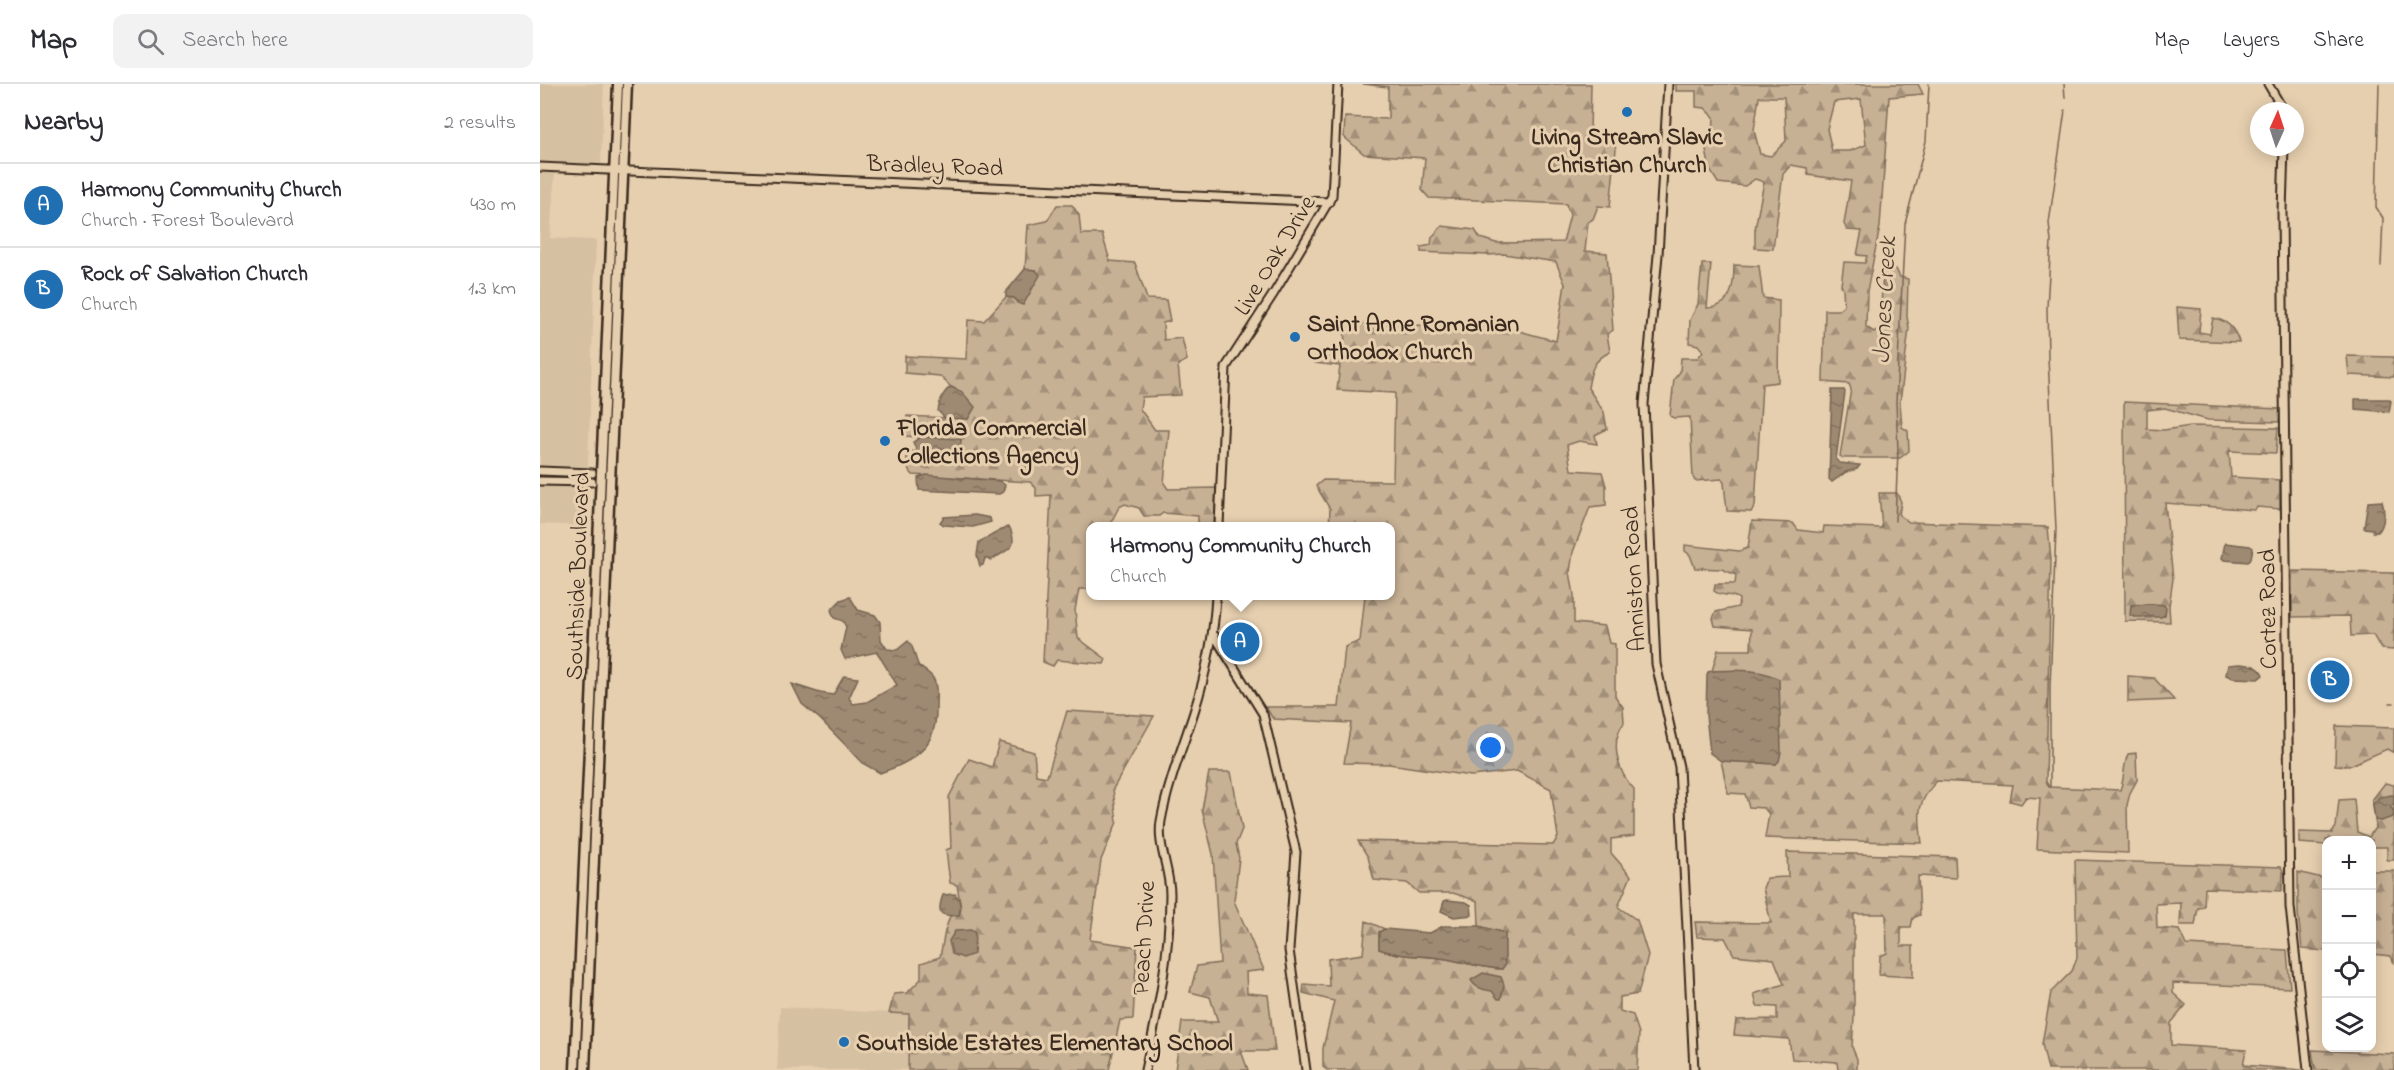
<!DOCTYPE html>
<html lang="en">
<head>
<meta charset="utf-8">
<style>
	:root { --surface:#fff; --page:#f2f2f3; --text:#2b2b33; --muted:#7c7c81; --line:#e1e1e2; --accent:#1f6fb2 }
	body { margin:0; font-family:"Indie Flower",sans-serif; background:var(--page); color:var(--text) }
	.controls { position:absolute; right:18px; bottom:18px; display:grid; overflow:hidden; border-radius:12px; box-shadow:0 3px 15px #0003 }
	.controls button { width:54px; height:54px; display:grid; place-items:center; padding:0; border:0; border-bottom:2px solid var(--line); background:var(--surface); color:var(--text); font:30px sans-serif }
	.compass { position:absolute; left:1710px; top:18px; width:54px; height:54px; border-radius:50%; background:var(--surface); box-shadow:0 3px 15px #0003; rotate:3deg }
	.you { position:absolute; left:951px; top:664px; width:21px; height:21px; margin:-15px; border:4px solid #fff; border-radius:50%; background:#1a73e8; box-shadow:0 0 0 9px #1a73e833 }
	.badge { display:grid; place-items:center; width:39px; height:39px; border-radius:50%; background:var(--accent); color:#fff; font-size:20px; font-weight:700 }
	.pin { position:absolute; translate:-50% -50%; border:3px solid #fff; box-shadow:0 2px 6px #0006 }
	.popup { position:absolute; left:546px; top:438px; width:309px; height:78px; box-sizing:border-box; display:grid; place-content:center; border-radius:12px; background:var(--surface); filter:drop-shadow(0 2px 4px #0005); font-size:20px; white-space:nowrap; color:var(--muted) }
	.popup b { font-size:22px; color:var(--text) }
	.popup::after { content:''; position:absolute; left:50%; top:100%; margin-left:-12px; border:12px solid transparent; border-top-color:var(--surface) }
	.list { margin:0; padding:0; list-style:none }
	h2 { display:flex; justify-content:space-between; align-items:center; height:78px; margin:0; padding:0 24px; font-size:26px }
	h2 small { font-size:20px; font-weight:400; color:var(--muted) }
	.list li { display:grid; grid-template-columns:39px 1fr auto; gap:18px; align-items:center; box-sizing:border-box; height:84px; padding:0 24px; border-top:2px solid var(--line) }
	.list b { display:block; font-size:22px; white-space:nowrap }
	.list p { margin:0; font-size:20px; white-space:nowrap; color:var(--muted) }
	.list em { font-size:20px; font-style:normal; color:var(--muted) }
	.icon { flex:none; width:33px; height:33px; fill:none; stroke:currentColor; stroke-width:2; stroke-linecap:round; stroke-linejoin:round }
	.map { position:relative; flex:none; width:1854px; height:986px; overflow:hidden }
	header { display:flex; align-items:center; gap:36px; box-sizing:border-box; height:84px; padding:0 30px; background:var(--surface); border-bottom:2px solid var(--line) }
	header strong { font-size:28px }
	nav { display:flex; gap:33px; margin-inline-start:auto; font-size:21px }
	.search { width:420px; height:54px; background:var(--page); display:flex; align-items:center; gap:15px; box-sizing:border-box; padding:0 21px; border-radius:12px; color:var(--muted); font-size:22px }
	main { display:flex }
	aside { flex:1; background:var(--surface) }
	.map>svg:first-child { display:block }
</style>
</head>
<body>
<header>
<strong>Map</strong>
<div class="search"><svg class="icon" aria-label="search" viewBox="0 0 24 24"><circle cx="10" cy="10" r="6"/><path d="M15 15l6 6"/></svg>Search here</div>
<nav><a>Map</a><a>Layers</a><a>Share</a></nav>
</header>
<main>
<aside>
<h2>Nearby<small>2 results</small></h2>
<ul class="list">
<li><span class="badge">A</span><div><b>Harmony Community Church</b><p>Church · Forest Boulevard</p></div><em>430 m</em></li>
<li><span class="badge">B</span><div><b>Rock of Salvation Church</b><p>Church</p></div><em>1.3 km</em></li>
</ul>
</aside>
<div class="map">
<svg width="1854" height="986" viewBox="0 0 1854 986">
	<defs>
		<pattern id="forest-firs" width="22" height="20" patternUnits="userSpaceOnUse" patternTransform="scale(1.5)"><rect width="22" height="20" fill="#c7b195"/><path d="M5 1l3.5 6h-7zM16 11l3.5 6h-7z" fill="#a39079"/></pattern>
		<pattern id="water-ripples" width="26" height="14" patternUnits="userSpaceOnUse" patternTransform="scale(1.5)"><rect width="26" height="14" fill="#9e8a73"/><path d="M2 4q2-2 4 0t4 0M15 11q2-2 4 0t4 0" fill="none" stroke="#82715e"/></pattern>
	</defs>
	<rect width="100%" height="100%" fill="#e6cfaf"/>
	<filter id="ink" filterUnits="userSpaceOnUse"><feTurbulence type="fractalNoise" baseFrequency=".0167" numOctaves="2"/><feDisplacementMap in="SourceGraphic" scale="12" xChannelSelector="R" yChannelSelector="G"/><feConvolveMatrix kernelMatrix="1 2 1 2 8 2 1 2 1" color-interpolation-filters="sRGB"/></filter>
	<g filter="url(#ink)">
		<path fill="#d6c0a2" d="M 0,0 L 64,0 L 61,81 L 0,78 Z
			M 0,88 L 15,89 L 10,154 L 56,156 L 48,384 L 0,382 Z
			M 0,400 L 47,402 L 45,442 L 0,440 Z
			M 240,923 L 369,930 L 368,986 L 237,986 Z"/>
		<path fill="url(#forest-firs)" stroke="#816e5a" stroke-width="1.5" fill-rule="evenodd" d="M 823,0 L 1051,0 L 1050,51 L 1073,54 L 1076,65 L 1070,123 L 1058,122 L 1053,135 L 1048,138 L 1045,167 L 1067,169 L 1073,246 L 1067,250 L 1070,268 C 1053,276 1051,286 1048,304 L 1064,328 L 1067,345 L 1055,351 L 1057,360 L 1039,357 L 1027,361 L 1031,386 L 1062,388 L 1066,402 L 1066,421 L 1050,423 L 1033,468 L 1030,488 L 1034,511 L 1034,539 L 1065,542 L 1069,559 L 1075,560 L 1075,612 L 1083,623 L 1084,639 C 1069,658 1078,689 1094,705 L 1094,752 L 1071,755 L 1071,769 L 1091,792 L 1078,823 L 1097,836 L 1108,871 L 1098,910 L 1080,913 L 1080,927 L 1093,931 L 1099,949 L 1097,986 L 787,986 L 783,983 L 783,964 L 794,917 L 763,909 L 764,900 L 789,902 L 788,875 L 823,870 L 826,837 L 845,845 L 839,848 L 839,865 C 861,873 878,871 900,874 C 921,877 941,884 962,885 L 965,849 L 939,842 L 938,817 L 913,809 L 879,809 L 867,799 L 834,796 L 828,773 L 818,757 L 1013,761 L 1018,753 L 1011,705 L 977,687 L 931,692 L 849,680 L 804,679 L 811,639 L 733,635 L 726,623 L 799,623 L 805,563 L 820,557 L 825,512 L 850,512 L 850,442 L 789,442 L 790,425 L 776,402 L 783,396 L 853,397 L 855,309 L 797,306 L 800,282 L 775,279 L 775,274 L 804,273 L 805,239 L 968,244 L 1016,257 L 1025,200 L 1016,178 L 964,170 L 948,171 L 881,168 L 881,163 L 891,161 L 892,153 L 902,142 L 935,146 L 940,154 L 956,159 L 1023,158 L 1030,131 L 1026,120 L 889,114 L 882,106 L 885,74 L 824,70 L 804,53 L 805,33 L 848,35 L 848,3 Z
			M 1136,0 L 1378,0 L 1383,10 L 1349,13 L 1340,143 L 1327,207 L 1326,243 L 1334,248 L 1340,243 L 1343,184 L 1347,180 L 1356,185 L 1360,193 L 1368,195 L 1367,233 L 1369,244 L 1360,319 L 1362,343 L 1368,347 L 1369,367 L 1360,374 L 1303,374 L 1300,372 L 1311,305 L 1309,300 L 1283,298 L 1285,226 L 1299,226 L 1304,222 L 1303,205 L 1301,201 L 1304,178 L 1325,179 L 1327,172 L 1317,171 L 1322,147 L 1307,146 L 1304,140 L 1311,97 L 1268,91 L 1267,84 L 1251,81 L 1243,90 L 1233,165 L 1215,164 L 1215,145 L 1224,98 L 1215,95 L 1205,102 L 1178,99 L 1170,86 L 1166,66 L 1173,49 L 1174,33 L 1165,24 L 1156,23 L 1156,7 L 1136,7 ZM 1219,13 L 1244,13 L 1246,57 L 1231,72 L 1220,70 L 1214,46 ZM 1321,15 L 1326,61 L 1310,67 L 1292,67 L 1287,45 L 1294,18 Z
			M 517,121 L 532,121 L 539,131 L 541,150 L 562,150 L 570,177 L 595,179 L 607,215 L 626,216 L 630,237 L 623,239 L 624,256 L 642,254 L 647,276 L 638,281 L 641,311 L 602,313 L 600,325 L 615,346 L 629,346 L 624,399 L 628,405 L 676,404 L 674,441 L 658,442 L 658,432 L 623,429 L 619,432 L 604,432 L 599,424 L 585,420 L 579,423 L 569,442 L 550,442 L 550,505 L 539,505 L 535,526 L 538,554 L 566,575 L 564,580 L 517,576 L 513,582 L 503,578 L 511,411 L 496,412 L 496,404 L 490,398 L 373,391 L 368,385 L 366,367 L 416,370 L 421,356 L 365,352 L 367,332 L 428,335 L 422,308 L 411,303 L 400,292 L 365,289 L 365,272 L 426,275 L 428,236 L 444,237 L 466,213 L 475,214 L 496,186 L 485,185 L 488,141 L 507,137 Z
			M 1162,180 L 1171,180 L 1167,224 C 1192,223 1194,202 1194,181 L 1219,182 L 1223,214 L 1239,216 L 1238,298 L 1222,300 L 1215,422 L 1211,428 L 1187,427 L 1184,399 L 1182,395 L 1155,397 L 1153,393 L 1150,333 L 1134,334 L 1130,332 L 1134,295 L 1140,288 L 1141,274 L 1158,274 L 1163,267 L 1158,261 L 1149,259 L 1150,236 L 1158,220 Z
			M 1637,223 L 1661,225 L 1659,248 L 1670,250 L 1673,234 C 1687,236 1695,244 1699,258 L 1639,256 Z
			M 1807,272 L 1854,273 L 1854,293 L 1809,291 Z
			M 1584,318 L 1740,325 L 1739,338 L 1668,336 L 1625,324 L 1607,326 L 1607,345 L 1624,346 L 1651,342 L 1738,344 L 1736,369 L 1689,367 L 1691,393 L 1740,396 L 1740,425 L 1717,423 L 1714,426 L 1625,419 L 1633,495 L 1629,522 L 1630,538 L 1585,537 Z
			M 1339,409 L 1357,409 L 1361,418 L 1359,431 L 1369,438 L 1508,443 L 1511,475 L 1506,697 L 1509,703 L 1580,706 C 1585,694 1583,681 1588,670 L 1596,669 L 1597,696 L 1590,709 L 1587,721 L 1588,769 L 1497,765 L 1500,714 L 1486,713 L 1481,720 L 1470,717 L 1473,701 L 1397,697 C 1376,719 1378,730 1382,759 L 1225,754 L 1229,730 L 1224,724 L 1209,723 L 1205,710 L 1188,709 L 1181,677 L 1236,680 L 1211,587 L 1172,587 L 1178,566 L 1211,566 L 1212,545 L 1175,542 L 1173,534 L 1176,528 L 1198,523 L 1199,515 C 1191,509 1181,513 1174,507 L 1175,500 L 1195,500 L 1196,491 L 1182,485 L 1155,484 L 1150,471 L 1145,467 L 1145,461 L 1199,467 L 1208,464 L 1212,437 L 1253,439 L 1258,446 L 1283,449 L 1284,442 L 1342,444 Z
			M 1752,487 L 1854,489 L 1854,566 L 1841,565 L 1833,551 L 1811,552 L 1810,532 L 1752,533 Z
			M 1588,592 L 1614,594 L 1634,616 L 1588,618 Z
			M 527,627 L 614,632 L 573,705 L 577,738 L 561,776 L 550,856 L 597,863 L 593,935 L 580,936 L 569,986 L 368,986 L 369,930 L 349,929 L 354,910 L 367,909 L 381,895 L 381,879 L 400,873 L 405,847 L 410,832 L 419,831 L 421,825 L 417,801 L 410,799 L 406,766 L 411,764 L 409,713 L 429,675 L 452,683 L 459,658 L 494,668 L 496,691 L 507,693 Z
			M 1796,642 L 1854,644 L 1854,669 L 1847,665 L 1809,682 L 1795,681 Z
			M 669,688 L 691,688 L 702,745 L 696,760 L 699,774 L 694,817 L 724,886 L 706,888 L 707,909 L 728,911 L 735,967 L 701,967 L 708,986 L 635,986 L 642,938 L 678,938 L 670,913 L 650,908 L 657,882 L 680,879 L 673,770 L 662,726 Z
			M 1845,699 L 1854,701 L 1854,776 L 1847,776 L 1847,763 L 1832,763 L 1832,756 L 1786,756 L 1786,761 L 1759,759 L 1759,748 L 1792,749 L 1796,743 L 1799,716 L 1814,715 L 1817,748 L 1829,753 L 1836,742 L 1832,716 Z
			M 1247,768 L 1415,773 L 1416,794 L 1378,792 L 1380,831 L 1373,834 L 1371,843 L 1361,843 L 1361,862 L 1373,862 L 1373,893 L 1339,891 L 1340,872 L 1347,869 L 1346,830 L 1314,830 L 1314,934 L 1312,963 L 1317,975 L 1317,986 L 1298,986 L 1297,978 L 1252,975 L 1249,955 L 1194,951 L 1196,936 L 1237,935 L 1237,923 L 1217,922 L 1214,910 L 1244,900 L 1234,875 L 1194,871 L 1185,854 L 1157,853 L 1155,838 L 1231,839 L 1223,804 L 1227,794 L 1248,793 Z
			M 1535,776 L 1741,783 L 1743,787 L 1742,807 L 1665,804 L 1664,823 L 1658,824 L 1655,841 L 1640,841 L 1641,819 L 1616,820 L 1617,844 L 1639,846 L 1646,861 L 1747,866 L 1750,904 L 1633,899 L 1633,909 L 1646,921 L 1631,939 L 1631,961 L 1706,966 L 1703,981 L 1761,986 L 1508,986 L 1502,960 L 1511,908 L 1532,887 L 1537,874 Z
			M 1832,787 L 1854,787 L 1854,880 L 1851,872 L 1832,870 Z
			M 1758,788 L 1786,795 L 1786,867 L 1762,865 L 1758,829 Z
			M 1772,966 L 1854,970 L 1854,986 L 1775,986 Z"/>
		<path fill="url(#water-ripples)" stroke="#766451" stroke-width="1.5" d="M 485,185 L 496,186 L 500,191 L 483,221 L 477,219 L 474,214 L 466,213 L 466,208 Z
			M 411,303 L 422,308 L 435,323 L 428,335 L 405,334 L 398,327 C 399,319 403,307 411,303 Z
			M 1292,306 L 1304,306 L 1305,308 L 1296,375 L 1300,379 L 1320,381 L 1317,385 L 1306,388 L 1292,398 L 1289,395 Z
			M 1815,315 L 1849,315 L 1851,317 L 1849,328 L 1815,325 Z
			M 381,353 L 421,355 L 420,367 L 416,370 L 377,368 L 373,358 Z
			M 386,391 L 459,397 L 465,401 L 463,408 L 459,410 L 379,406 L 378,394 Z
			M 1842,417 C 1845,427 1845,441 1838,448 L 1833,448 L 1833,445 L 1824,444 L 1828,418 Z
			M 435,431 L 450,434 L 451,438 L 433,443 L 404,441 L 400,438 L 404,433 Z
			M 467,443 L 470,444 C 479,467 467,464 452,476 L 445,474 L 443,481 L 440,482 L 437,471 L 439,458 Z
			M 1685,459 L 1710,462 L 1713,464 L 1711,474 L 1708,478 L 1684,476 L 1682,474 Z
			M 310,513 L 318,526 L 335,531 L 340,538 L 341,556 L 347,565 L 357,566 L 368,557 C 375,563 374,574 379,582 C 383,586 390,589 393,594 C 398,602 396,613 396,621 C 398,662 376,677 340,689 L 324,680 L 280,635 L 262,620 L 252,600 L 280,609 L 293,611 L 304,592 L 318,594 L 309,614 L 313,620 L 327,618 L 357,601 L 337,568 L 305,575 L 301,566 L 306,543 L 303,537 L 294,534 L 291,526 L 301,516 Z
			M 1614,520 L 1624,521 L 1626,524 L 1625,531 L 1621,533 L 1594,533 L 1590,531 L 1591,521 Z
			M 1700,580 C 1710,581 1719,581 1723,591 L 1718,595 L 1693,594 L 1686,591 L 1688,581 Z
			M 1172,587 C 1195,586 1218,584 1239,595 L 1241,668 L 1239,677 L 1236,680 L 1181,677 L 1170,669 L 1166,631 L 1167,591 L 1168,588 Z
			M 1852,711 L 1854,712 L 1854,720 L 1850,722 L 1854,728 L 1853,733 L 1841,737 L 1835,736 L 1833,720 L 1840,713 Z
			M 415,810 C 421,816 421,824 419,831 C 400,833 396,830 403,811 Z
			M 907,816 L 926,818 L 931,821 L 932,831 L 914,833 L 901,827 L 904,817 Z
			M 903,842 L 939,842 L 965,849 L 965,881 L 962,885 C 941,884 921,877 900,874 C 879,871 860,873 839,865 L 839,848 L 845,845 L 890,849 Z
			M 431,846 L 435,849 L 434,870 L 423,874 L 412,870 L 409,857 L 415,847 Z
			M 943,889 L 961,893 L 964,901 L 961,915 L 958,915 L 952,907 C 944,906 934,903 931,896 Z"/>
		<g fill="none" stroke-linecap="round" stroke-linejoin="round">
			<path stroke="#766451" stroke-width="1.5" d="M 1524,0 L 1525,14
				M 1839,0 L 1836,123 L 1843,134 L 1841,182
				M 1355,437 L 1358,367 L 1356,318 L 1365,140 L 1386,57 L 1389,0
				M 1850,619 L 1854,619
				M 1510,703 L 1510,603 L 1516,445 L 1508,273 L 1507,223 L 1511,158 L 1509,139 L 1525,26"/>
			<g stroke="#3b2a1e" stroke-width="11">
				<path id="secondary" d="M 1128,0 L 1118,171 L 1104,320 L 1116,580 L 1139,683 L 1154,986
					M 1728,0 L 1744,27
					M 1744,63 L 1742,128 L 1750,823 L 1768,986
					M 0,83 L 789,118
					M 0,387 L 52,389
					M 0,397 L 52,398
					M 679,442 L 686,283 L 734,209 L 792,112 L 798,0
					M 674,551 L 723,630 L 756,768 L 749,866 L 766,986
					M 605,986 C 618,928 630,869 630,810 C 630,785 617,762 621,737 C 628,699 642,665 654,628 C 666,590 674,551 676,512"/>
			</g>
			<g stroke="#3b2a1e" stroke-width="13">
				<path id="highway" d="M 35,986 L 78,0
					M 45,986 L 87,0"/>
			</g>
			<use href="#secondary" stroke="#e6cfaf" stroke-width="7"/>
			<use href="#highway" stroke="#e6cfaf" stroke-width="8"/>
		</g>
	</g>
	<g fill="#1f6fb2" stroke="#e6cfaf" stroke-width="2">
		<circle cx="1087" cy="28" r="6"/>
		<circle cx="755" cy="253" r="6"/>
		<circle cx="345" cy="357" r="6"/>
		<circle cx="304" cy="958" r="6"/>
	</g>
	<g text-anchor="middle" stroke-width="6" stroke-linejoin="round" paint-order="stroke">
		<g font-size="24" font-weight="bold" fill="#3b2a1e" stroke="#e6cfaf" text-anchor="start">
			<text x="1087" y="60" text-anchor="middle">Living Stream Slavic<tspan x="1087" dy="28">Christian Church</tspan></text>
			<text x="767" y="247">Saint Anne Romanian<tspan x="767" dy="28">Orthodox Church</tspan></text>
			<text x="357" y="351">Florida Commercial<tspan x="357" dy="28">Collections Agency</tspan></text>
			<text x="316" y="966">Southside Estates Elementary School</text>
		</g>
		<g font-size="24" fill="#3b2a1e" stroke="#e6cfaf">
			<text transform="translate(395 81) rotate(2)" y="8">Bradley Road</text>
			<text transform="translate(734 171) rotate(-59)" y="8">Live Oak Drive</text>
			<text transform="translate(37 492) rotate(-88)" y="8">Southside Boulevard</text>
			<text transform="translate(1093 495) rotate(-93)" y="8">Anniston Road</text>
			<text transform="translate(1727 525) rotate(-91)" y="8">Cortez Road</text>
			<text transform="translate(603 854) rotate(-87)" y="8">Peach Drive</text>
		</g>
		<g font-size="26" font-style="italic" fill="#4f3d2f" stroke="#e6cfaf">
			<text transform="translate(1343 216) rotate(-87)" y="9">Jones Creek</text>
		</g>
	</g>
</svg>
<div class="controls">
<button>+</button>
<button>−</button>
<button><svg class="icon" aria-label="locate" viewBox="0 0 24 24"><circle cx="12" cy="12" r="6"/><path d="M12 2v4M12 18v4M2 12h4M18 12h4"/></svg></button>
<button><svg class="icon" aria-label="layers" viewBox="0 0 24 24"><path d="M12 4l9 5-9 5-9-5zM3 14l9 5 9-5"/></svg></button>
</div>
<svg class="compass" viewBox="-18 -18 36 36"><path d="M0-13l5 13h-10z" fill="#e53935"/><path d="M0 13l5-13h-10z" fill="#7c7c81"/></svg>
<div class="you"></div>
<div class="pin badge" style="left:700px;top:558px">A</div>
<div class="popup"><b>Harmony Community Church</b>Church</div>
<div class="pin badge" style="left:1790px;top:596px">B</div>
</div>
</main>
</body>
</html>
